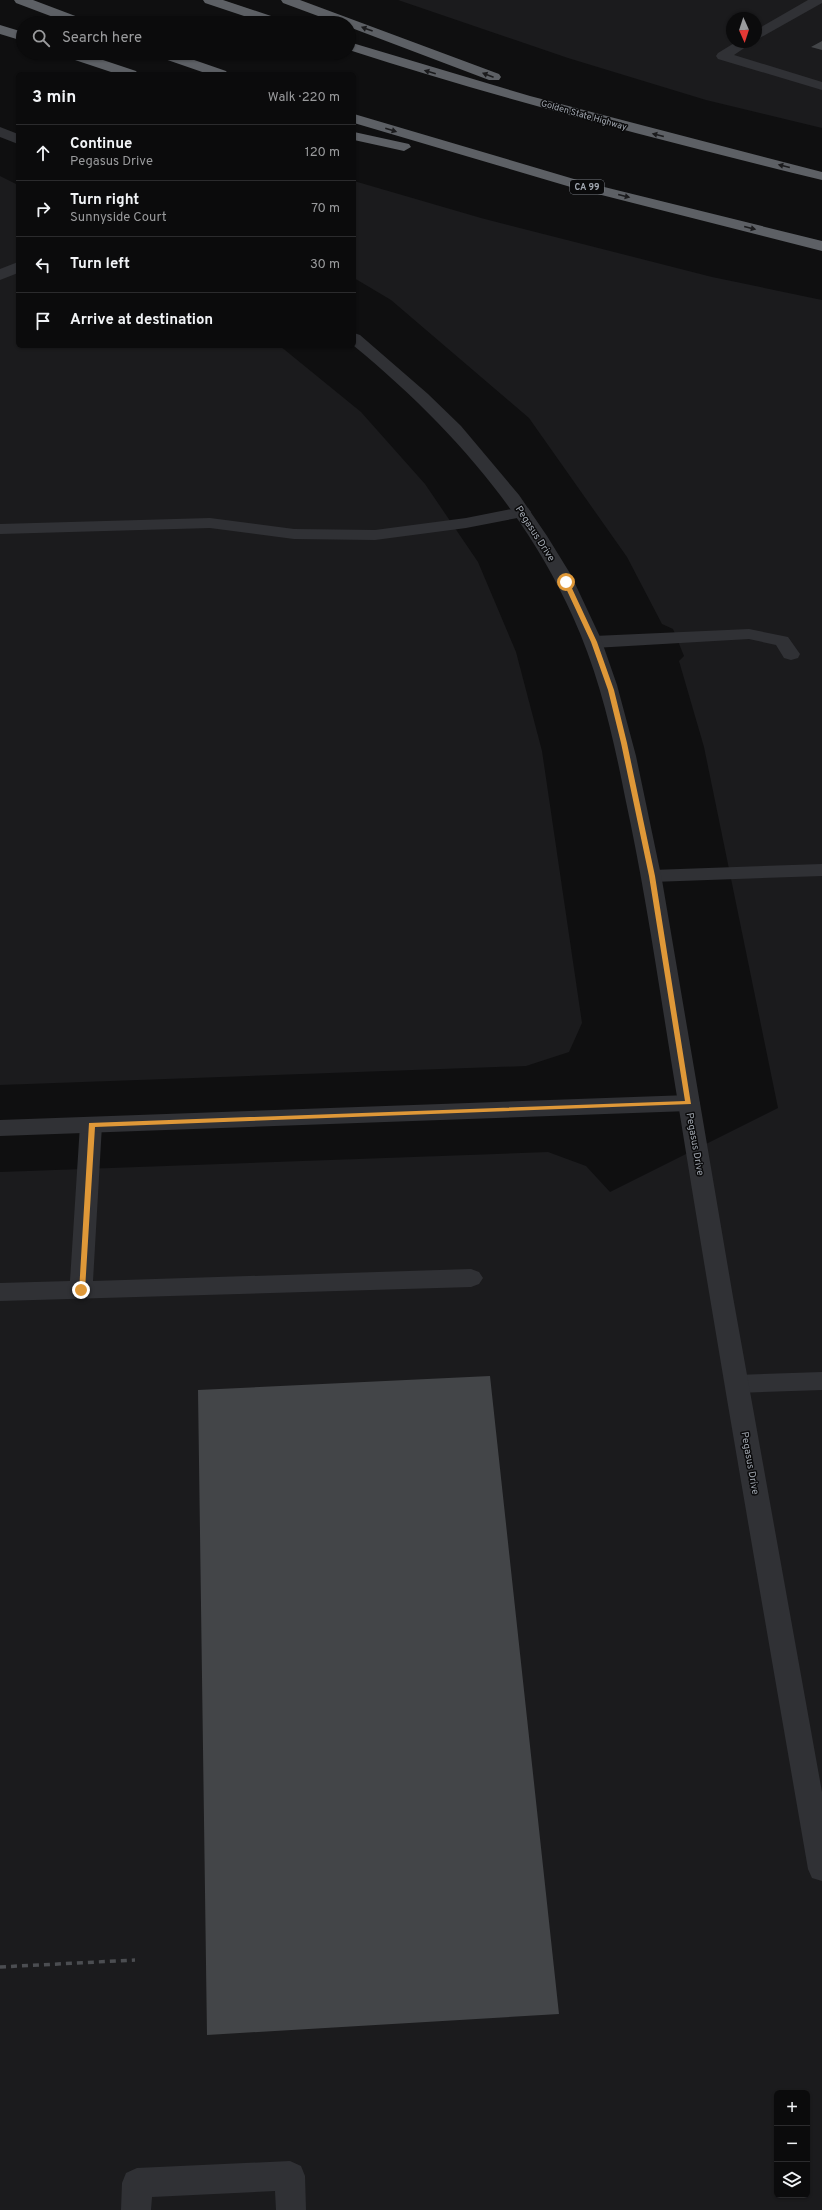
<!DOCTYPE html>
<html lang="en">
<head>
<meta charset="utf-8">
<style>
	:root { --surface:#0b0b0c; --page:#141415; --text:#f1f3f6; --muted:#9a9b9d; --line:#2b2b2d }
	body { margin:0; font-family:Overpass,sans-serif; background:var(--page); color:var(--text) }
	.controls { position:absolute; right:12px; bottom:12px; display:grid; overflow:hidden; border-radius:6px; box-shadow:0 1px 3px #0004 }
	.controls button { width:36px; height:36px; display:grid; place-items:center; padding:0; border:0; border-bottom:1px solid var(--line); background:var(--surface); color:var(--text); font:20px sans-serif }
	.compass { position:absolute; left:726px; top:12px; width:36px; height:36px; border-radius:50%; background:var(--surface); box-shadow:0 1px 3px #0004; rotate:177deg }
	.stop { position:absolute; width:12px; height:12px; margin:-9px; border:3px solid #df9838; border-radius:50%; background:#fff }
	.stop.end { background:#df9838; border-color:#fff; box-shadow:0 1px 4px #0008 }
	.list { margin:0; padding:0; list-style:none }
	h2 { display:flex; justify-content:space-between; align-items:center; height:52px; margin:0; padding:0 16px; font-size:17px }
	h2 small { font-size:13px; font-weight:400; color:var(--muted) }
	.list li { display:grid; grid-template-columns:26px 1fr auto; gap:12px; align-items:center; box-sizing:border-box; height:56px; padding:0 16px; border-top:1px solid var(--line) }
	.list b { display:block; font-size:15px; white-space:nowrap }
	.list p { margin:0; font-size:13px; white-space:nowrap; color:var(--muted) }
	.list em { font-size:13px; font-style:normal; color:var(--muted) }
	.icon { flex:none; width:22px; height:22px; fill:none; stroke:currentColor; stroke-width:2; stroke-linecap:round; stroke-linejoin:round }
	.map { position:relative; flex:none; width:822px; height:2210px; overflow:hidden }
	.search { position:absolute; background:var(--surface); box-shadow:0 1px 3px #0004; left:16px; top:16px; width:340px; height:44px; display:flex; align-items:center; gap:10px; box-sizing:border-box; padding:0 14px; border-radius:22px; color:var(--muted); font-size:15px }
	.panel { position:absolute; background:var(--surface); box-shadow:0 1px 3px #0004; left:16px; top:72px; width:340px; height:276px; border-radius:6px }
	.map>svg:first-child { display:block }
</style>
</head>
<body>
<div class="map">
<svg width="822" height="2210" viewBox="0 0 822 2210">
	<rect width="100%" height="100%" fill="#0f0f10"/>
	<path fill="#1b1b1d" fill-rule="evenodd" d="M 398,0 L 822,0 L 822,128 L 706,100 L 568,58 ZM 732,18 L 756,18 L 756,42 L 732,42 Z
		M 0,176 L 18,185 L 18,346 L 280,346 L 361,412 L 425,484 L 478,562 L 516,652 L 542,751 L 582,1023 L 569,1052 L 526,1066 L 0,1085 Z
		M 354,181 L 481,218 L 712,277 L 822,300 L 822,2210 L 0,2210 L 0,1172 L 548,1152 L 586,1166 L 610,1192 L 778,1108 L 704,747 L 679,661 L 684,656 L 673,629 L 662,624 L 627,557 L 529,418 L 391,300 L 354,278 ZM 777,2093 L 807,2093 L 807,2195 L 777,2195 Z"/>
	<path fill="#434548" d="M 822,41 L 822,50 L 811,47 Z
		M 490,1376 L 559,2014 L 207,2035 L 198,1390 Z"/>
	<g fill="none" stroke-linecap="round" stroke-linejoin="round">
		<path fill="#303135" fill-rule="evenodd" d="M 808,0 L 822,0 L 822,3 L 756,40 L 756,30 Z
			M 736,42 L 753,42 L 734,55 L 822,82 L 822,90 L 718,59 L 716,56 L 718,53 Z
			M 18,262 L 18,273 L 0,280 L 0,269 Z
			M 522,507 L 528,508 L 531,512 L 528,516 L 466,528 L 375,540 L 294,539 L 210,528 L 0,534 L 0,524 L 210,518 L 294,529 L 375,530 L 466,518 Z
			M 749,629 L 788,637 L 800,654 L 798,658 L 791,660 L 784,658 L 776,645 L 749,639 L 594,648 L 588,646 L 585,642 L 588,638 L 594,636 Z
			M 822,864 L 822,876 L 652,882 L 645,881 L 642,876 L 645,871 L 652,870 Z
			M 91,1117 L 99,1120 L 102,1125 L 93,1281 L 471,1269 L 479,1272 L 483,1278 L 479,1284 L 471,1287 L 0,1301 L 0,1283 L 70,1281 L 80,1125 L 83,1120 Z
			M 822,1372 L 822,1390 L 737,1393 L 728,1391 L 725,1384 L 728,1377 L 737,1375 Z
			M 290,2161 L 301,2166 L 305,2176 L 306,2210 L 276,2210 L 275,2191 L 152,2197 L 151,2210 L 121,2210 L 122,2183 L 126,2173 L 137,2168 Z"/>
		<path fill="#303135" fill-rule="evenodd" d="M 689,1095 L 697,1098 L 700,1103 L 697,1108 L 689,1111 L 0,1136 L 0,1120 Z"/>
		<path fill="#303135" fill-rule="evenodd" d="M 0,127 L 18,134 L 18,144 L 0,137 Z
			M 354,333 L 360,335 L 428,394 L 461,426 L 519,495 L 547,536 L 571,575 L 601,639 L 617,685 L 636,756 L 662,880 L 733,1297 L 822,1792 L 822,1881 L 812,1878 L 808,1869 C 764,1614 719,1359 678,1103 C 661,1001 647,898 625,797 C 613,736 599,674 573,617 C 524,508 445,421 354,346 Z"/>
		<path fill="#5d6065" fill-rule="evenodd" d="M 14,0 L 33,0 L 86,20 L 88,23 L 69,23 L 16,3 Z
			M 203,0 L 223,0 L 283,20 L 285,23 L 265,23 L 205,3 Z
			M 281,0 L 300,0 L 499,74 L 501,77 L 499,80 L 489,80 L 349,27 L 349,23 L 337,23 L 283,3 Z
			M 0,25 L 23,32 L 23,41 L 0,34 Z
			M 349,42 L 530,96 L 822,172 L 822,180 C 663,141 505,100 349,50 Z
			M 61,53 L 82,53 L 136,71 L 138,74 L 117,74 L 63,56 Z
			M 154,53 L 174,53 L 226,71 L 228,74 L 208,74 L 156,56 Z
			M 354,114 L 584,182 L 822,241 L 822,251 L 574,188 L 354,123 Z
			M 354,132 L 409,144 L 411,147 L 404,151 L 354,140 Z"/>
		<path stroke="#4b4d51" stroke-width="3.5" stroke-dasharray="6 5" stroke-linecap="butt" d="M 0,1967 L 135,1960"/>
	</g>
	<defs><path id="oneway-solid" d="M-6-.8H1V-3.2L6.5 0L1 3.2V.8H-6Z"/></defs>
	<g fill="#1b1b1d">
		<use href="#oneway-solid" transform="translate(367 29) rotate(-160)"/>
		<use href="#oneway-solid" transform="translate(430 72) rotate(-164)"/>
		<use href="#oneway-solid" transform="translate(488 75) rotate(-159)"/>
		<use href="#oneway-solid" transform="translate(391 130) rotate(17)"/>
		<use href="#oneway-solid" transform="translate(658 135) rotate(-166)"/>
		<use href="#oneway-solid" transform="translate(784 166) rotate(-166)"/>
		<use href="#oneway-solid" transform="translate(624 196) rotate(14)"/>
		<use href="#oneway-solid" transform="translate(750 228) rotate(14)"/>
	</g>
	<path fill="#df9838" d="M 566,580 L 569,582 L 597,642 L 614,690 L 627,743 L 655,876 L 691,1104 L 95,1127 L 85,1290 L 79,1292 L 89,1123 L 685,1101 L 649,876 L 621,743 L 608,690 L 591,642 L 563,582 Z"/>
	<g text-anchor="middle" stroke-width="3" stroke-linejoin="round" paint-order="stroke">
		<g font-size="9" fill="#a1a7b0" stroke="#0a0a0b">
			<text transform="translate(584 115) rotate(16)" y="3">Golden State Highway</text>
		</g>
		<rect fill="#0a0a0b" stroke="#74787e" stroke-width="1" x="570" y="180" width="34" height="14" rx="3"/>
		<g font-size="9" font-weight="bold" fill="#a1a7b0">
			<text x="587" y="190">CA 99</text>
		</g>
		<g font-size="10" fill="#a1a7b0" stroke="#0a0a0b">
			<text transform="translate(536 533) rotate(57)" y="4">Pegasus Drive</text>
			<text transform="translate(696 1144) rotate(80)" y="4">Pegasus Drive</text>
			<text transform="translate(751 1463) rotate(80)" y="4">Pegasus Drive</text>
		</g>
	</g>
</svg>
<div class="controls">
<button>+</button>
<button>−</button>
<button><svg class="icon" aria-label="layers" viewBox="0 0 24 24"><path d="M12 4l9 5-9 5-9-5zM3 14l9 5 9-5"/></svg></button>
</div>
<svg class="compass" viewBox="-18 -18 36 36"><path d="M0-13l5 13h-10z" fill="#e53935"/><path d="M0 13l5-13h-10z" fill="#9a9b9d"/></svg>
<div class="stop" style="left:566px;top:582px"></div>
<div class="stop end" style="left:81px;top:1290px"></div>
<div class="search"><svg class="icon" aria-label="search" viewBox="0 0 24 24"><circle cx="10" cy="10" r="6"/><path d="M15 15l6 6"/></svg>Search here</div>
<section class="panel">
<h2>3 min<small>Walk · 220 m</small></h2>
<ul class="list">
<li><svg class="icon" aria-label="ahead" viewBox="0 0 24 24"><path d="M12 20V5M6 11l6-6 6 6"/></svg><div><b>Continue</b><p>Pegasus Drive</p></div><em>120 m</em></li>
<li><svg class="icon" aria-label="right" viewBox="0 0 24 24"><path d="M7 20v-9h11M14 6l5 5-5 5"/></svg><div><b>Turn right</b><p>Sunnyside Court</p></div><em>70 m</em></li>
<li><svg class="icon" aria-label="left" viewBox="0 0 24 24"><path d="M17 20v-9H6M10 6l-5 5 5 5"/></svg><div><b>Turn left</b></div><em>30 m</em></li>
<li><svg class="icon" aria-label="arrive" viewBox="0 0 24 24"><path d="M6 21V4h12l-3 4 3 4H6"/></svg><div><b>Arrive at destination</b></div></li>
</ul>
</section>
</div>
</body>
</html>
